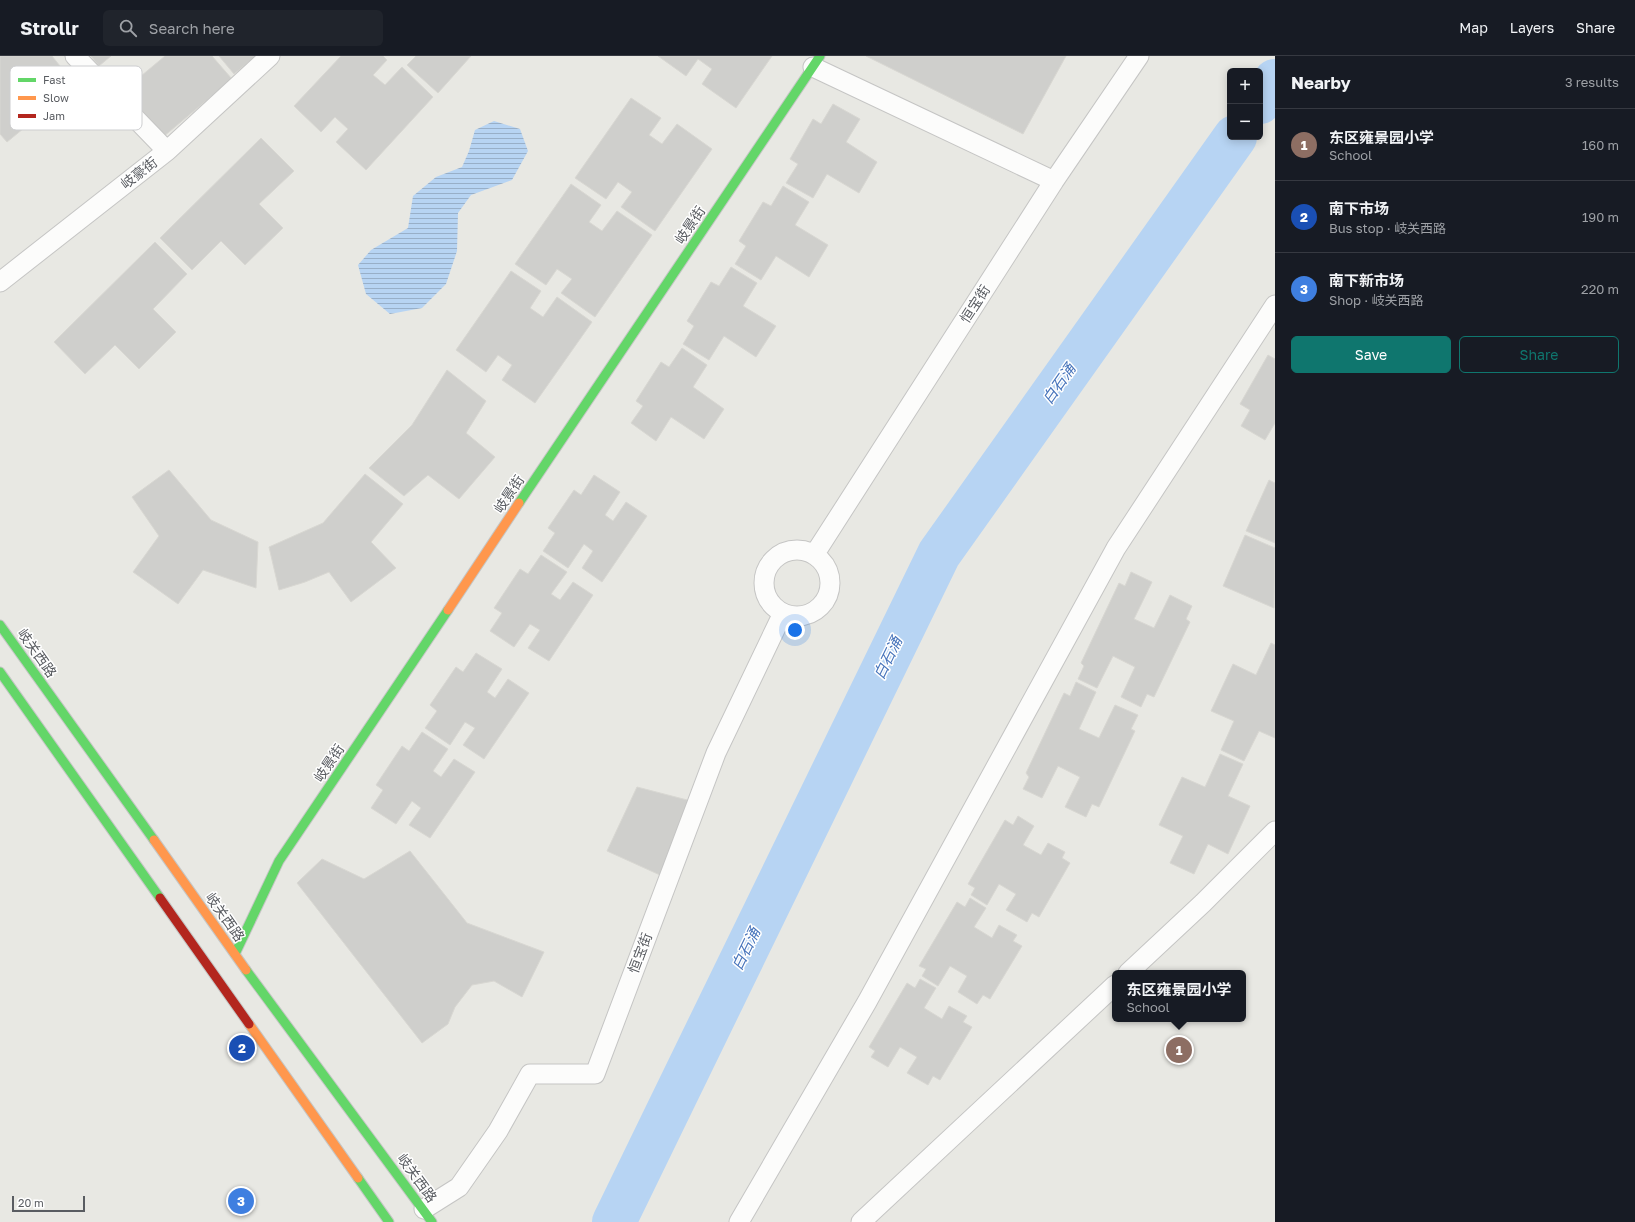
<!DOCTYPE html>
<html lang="en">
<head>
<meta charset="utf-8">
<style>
	:root { --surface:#171b24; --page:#20242c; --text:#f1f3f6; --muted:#9ea1a6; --line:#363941; --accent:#0f766e }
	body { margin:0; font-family:"Golos Text","Noto Sans SC",sans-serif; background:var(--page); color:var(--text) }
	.controls { position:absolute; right:12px; top:12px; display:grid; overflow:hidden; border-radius:6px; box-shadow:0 2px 10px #0003 }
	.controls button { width:36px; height:36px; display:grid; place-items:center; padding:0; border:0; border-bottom:1px solid var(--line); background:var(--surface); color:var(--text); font:20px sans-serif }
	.scale { position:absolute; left:12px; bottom:10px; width:73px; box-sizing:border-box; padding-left:4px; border:2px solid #595c61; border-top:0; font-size:11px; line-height:14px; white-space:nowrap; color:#595c61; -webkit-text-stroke:3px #fff; paint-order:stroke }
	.you { position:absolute; left:795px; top:574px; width:14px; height:14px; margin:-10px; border:3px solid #fff; border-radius:50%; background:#1a73e8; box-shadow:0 0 0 6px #1a73e833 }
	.badge { display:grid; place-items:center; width:26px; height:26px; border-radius:50%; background:var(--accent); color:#fff; font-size:13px; font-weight:700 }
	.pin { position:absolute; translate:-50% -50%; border:2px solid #fff; box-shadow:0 1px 4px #0006 }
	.popup { position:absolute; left:1112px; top:914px; width:134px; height:52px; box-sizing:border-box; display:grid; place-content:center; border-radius:6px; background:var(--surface); filter:drop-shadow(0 1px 3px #0005); font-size:13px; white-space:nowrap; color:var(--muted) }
	.popup b { font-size:15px; color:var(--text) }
	.popup::after { content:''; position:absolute; left:50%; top:100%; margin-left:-8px; border:8px solid transparent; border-top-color:var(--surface) }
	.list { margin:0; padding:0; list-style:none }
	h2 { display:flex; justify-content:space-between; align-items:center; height:52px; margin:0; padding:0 16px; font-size:17px }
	h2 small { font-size:13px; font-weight:400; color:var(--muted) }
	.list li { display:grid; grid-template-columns:26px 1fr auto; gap:12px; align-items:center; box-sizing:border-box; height:72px; padding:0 16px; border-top:1px solid var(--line) }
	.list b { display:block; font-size:15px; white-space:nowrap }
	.list p { margin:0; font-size:13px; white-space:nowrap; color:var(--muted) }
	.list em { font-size:13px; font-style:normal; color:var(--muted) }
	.actions { display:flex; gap:8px; padding:12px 16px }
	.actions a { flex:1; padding:9px 0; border:1px solid var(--accent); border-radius:6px; text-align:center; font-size:14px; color:var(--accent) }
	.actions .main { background:var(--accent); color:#fff }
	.icon { flex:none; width:22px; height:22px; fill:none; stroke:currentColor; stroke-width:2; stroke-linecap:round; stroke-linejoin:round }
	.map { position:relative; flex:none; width:1275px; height:1166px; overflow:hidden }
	header { display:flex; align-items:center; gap:24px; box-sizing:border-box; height:56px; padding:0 20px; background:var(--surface); border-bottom:1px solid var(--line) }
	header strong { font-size:19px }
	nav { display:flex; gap:22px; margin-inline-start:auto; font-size:14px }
	.search { width:280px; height:36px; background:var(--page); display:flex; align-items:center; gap:10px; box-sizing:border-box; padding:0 14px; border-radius:6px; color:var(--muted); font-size:15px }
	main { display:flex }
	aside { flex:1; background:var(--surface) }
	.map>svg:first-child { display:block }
</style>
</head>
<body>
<header>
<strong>Strollr</strong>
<div class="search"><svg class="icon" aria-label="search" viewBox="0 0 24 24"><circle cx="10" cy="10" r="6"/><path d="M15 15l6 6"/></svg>Search here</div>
<nav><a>Map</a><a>Layers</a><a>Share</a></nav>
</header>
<main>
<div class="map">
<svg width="1275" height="1166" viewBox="0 0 1275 1166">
	<defs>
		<pattern id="water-rules" width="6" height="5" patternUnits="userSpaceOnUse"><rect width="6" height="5" fill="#b7d4f3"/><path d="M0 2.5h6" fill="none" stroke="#98afc8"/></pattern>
	</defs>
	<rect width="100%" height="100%" fill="#e8e8e3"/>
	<path fill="url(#water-rules)" d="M 494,65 L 520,73 L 528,95 L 512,124 L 471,139 L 458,157 L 457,195 L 446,228 L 422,252 L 390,258 L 366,238 L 358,209 L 371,194 L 408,172 L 413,140 L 436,121 L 462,111 L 469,95 L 475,74 Z"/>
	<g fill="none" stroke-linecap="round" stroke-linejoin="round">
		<path stroke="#b7d4f3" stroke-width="44" d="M 1260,46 L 1275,25
			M 614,1166 L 939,498 L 1235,81"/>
	</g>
	<path fill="#cfcfcc" stroke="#d8d7d2" d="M 0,0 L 52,0 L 60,10 L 40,25 L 57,45 L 7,86 L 0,78 Z
		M 91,0 L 111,0 L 99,10 Z
		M 165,0 L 212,0 L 232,23 L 163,81 L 123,35 Z
		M 219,0 L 256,0 L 234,18 Z
		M 341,0 L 383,0 L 387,4 L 373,19 L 385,29 L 402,11 L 433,41 L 366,114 L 336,86 L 348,73 L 335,61 L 321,76 L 294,50 Z
		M 416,0 L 471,0 L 438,37 L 407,9 Z
		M 658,0 L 772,0 L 736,52 L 702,28 L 712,13 L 698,3 L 686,20 Z
		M 866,0 L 1066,0 L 1023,78 Z
		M 631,42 L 661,62 L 649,79 L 662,88 L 677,68 L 712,93 L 655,175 L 621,151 L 632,136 L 618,126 L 606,143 L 575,122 Z
		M 833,48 L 860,63 L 846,86 L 877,106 L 859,137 L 827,118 L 813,142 L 786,127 L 798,108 L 790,103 L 813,63 L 821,68 Z
		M 261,82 L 294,115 L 259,148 L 283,172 L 245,209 L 221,185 L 192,214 L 160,182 Z
		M 571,128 L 601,149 L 589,166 L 602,175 L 617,155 L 652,179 L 595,261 L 561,237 L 572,223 L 557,213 L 546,229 L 515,208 Z
		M 783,130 L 809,146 L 795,169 L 828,189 L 809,221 L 776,200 L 761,224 L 735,208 L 746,190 L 739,185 L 763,146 L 771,150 Z
		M 155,186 L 187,218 L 153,253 L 176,276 L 139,313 L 115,289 L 85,318 L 54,286 Z
		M 731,211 L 757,227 L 743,250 L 776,270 L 756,301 L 724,280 L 709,304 L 683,288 L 694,270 L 687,265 L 711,226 L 719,230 Z
		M 511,215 L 541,235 L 530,252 L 543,261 L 557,241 L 592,266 L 535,347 L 502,324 L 512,309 L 498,299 L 486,316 L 456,294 Z
		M 682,292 L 707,309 L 693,331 L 724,353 L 704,383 L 671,361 L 656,385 L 631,367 L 643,350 L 636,345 L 661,306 L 669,311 Z
		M 1268,299 L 1275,303 L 1275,367 L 1265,384 L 1241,370 L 1250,354 L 1240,348 Z
		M 447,314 L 486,345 L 466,377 L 495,401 L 459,443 L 428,419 L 404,440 L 369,412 L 412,369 Z
		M 169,414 L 211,464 L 258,486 L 256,532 L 203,514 L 178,548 L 133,516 L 159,480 L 132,441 Z
		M 365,418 L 403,448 L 371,486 L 396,512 L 351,546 L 329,516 L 305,526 L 279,534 L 269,491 L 323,467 Z
		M 594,419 L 620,436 L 605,459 L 613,465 L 626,446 L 647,460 L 602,526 L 582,512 L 593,495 L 584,488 L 568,512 L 543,495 L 555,477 L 548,472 L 574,434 L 581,439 Z
		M 1269,424 L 1275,427 L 1275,487 L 1246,475 Z
		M 1245,479 L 1275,492 L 1274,552 L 1223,530 Z
		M 541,499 L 567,516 L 551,538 L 560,544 L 573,526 L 593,539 L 549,605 L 528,592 L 540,574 L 530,568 L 514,591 L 490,575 L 502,557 L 494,552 L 520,513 L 528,518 Z
		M 1131,516 L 1152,526 L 1134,563 L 1154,572 L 1170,539 L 1192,550 L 1186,563 L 1190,566 L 1154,641 L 1147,638 L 1141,651 L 1121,641 L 1135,611 L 1113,600 L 1097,632 L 1078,623 L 1084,610 L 1081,607 L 1119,527 L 1125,530 Z
		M 1271,587 L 1275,589 L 1275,682 L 1259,675 L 1244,705 L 1221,694 L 1234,665 L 1211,655 L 1233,608 L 1256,619 Z
		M 476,597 L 502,613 L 487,636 L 495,642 L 508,623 L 529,637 L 484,703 L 463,689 L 475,672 L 465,666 L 450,689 L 425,672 L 437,655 L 430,649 L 456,611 L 463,616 Z
		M 1076,626 L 1096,636 L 1079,673 L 1099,682 L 1115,649 L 1138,659 L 1131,673 L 1135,675 L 1099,751 L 1092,748 L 1086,761 L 1065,751 L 1080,721 L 1058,710 L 1042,742 L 1023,733 L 1029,721 L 1026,717 L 1064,637 L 1070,640 Z
		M 422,676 L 448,693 L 433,715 L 441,721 L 454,703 L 475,716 L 430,782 L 409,769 L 421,752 L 412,745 L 396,768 L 371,752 L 383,734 L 376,729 L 402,690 L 409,695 Z
		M 1220,698 L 1243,708 L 1228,740 L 1250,750 L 1228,798 L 1208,788 L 1194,818 L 1170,807 L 1183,780 L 1159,769 L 1182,721 L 1205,731 Z
		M 637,731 L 691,745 L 660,819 L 607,795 Z
		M 1018,760 L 1034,770 L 1023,789 L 1041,799 L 1048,787 L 1065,796 L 1062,802 L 1070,807 L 1039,861 L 1032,857 L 1027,866 L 1006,854 L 1016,838 L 999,828 L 987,849 L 971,839 L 975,832 L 968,828 L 1005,764 L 1013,769 Z
		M 410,795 L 467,867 L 544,896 L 522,941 L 494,925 L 472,929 L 455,951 L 448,968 L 422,987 L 297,827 L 322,803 L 364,823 Z
		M 970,842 L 986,852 L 974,871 L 992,882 L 999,869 L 1017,879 L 1013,885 L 1022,890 L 990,943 L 983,939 L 977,948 L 958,936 L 967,920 L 950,910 L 938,930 L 922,920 L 926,913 L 919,910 L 957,846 L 965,851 Z
		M 920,923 L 936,932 L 924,952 L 942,963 L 949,950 L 967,960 L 963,966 L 972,971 L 940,1024 L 933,1020 L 928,1029 L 907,1017 L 917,1001 L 900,991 L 888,1011 L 871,1001 L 875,995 L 869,991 L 907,927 L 915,932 Z"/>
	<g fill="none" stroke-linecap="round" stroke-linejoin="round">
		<g stroke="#c5c5c4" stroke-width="21">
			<path id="street" d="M 75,0 L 167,95
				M 813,11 L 1054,125
				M 0,226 L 167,95 L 270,0
				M764 527a33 33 0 1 1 66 0a33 33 0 1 1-66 0Z
				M 814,499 L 1054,125 L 1139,0
				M 1128,917 L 1203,847 L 1275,775
				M 424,1153 L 459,1131 L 498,1075 L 530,1018 L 595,1018 L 716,697 L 783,557
				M 739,1166 L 867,946 L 1116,492 L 1275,249
				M 861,1166 L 1115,929"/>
		</g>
		<g stroke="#c5c6c5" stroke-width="11">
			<path id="fast" d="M 519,447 L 820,0
				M 0,569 L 154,784
				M 0,616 L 160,842
				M 235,898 L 279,805 L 448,554
				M 246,914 L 432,1166
				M 358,1122 L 389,1166"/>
		</g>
		<g stroke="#c5c6c5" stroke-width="11">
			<path id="slow" d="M 448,554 L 519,447
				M 154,784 L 246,914
				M 249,968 L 358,1122"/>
		</g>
		<g stroke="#c5c6c5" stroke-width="11">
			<path id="jam" d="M 160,842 L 249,968"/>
		</g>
		<use href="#street" stroke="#fcfcfb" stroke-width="19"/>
		<use href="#fast" stroke="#63d668" stroke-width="9"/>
		<use href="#slow" stroke="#ff974d" stroke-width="9"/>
		<use href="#jam" stroke="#b3261e" stroke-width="9"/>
	</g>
	<g text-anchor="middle" stroke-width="3" stroke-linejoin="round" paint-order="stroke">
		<g font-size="14" fill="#595c61" stroke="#fff">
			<text transform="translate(139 117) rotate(-38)" y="5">岐豪街</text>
			<text transform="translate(690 169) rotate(-56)" y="5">岐景街</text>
			<text transform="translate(975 248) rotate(-57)" y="5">恒宝街</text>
			<text transform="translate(509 438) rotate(-56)" y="5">岐景街</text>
			<text transform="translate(37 597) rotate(55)" y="5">岐关西路</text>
			<text transform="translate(329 707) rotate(-56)" y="5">岐景街</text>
			<text transform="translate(225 861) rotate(55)" y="5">岐关西路</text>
			<text transform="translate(640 897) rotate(-69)" y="5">恒宝街</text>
			<text transform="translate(417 1122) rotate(54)" y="5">岐关西路</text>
		</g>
		<g font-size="15" font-style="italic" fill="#4774bb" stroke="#fff">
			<text transform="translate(1059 328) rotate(-55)" y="5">白石涌</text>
			<text transform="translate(888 602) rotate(-64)" y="5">白石涌</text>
			<text transform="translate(746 893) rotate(-64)" y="5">白石涌</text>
		</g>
	</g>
	<rect x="10" y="10" width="132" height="64" rx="6" fill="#fff" stroke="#cdced0" stroke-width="1"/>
	<rect x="18" y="22" width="18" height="4" fill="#63d668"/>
	<rect x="18" y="40" width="18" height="4" fill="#ff974d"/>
	<rect x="18" y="58" width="18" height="4" fill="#b3261e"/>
	<g font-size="11" fill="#595c61">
		<text x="43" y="28">Fast</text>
		<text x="43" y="46">Slow</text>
		<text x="43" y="64">Jam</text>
	</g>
</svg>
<div class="controls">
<button>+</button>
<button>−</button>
</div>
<div class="scale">20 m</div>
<div class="you"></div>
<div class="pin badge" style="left:1179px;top:994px;background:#8d6e63">1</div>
<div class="popup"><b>东区雍景园小学</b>School</div>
<div class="pin badge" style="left:242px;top:992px;background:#1a4fb4">2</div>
<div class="pin badge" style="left:241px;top:1145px;background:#3f7fe0">3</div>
</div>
<aside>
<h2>Nearby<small>3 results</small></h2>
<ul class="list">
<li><span class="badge" style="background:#8d6e63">1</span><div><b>东区雍景园小学</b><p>School</p></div><em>160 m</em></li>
<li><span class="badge" style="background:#1a4fb4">2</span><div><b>南下市场</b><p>Bus stop · 岐关西路</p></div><em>190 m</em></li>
<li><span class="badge" style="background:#3f7fe0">3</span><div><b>南下新市场</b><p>Shop · 岐关西路</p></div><em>220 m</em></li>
</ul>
<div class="actions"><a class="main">Save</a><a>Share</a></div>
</aside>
</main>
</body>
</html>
